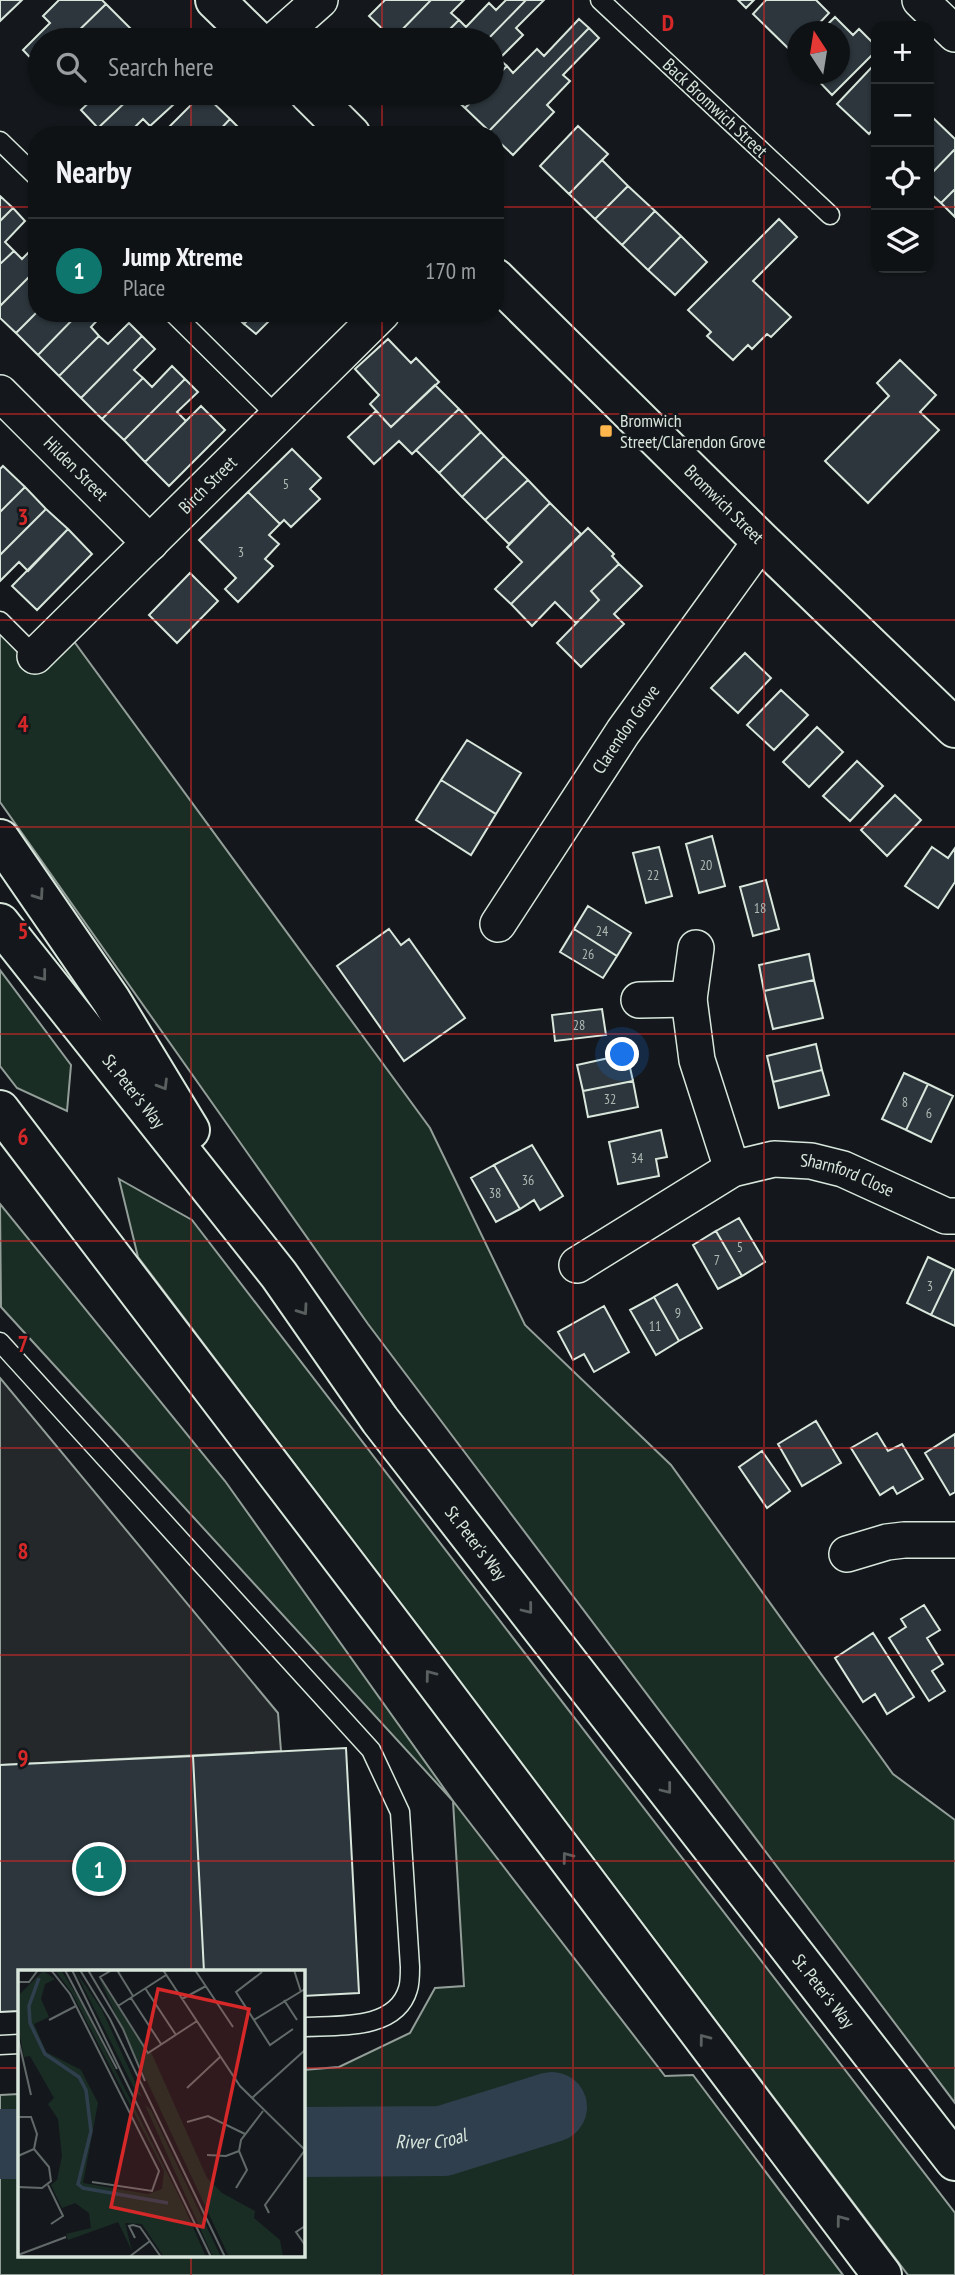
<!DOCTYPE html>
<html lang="en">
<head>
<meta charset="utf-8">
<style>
	:root { --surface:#0f1215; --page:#181b1e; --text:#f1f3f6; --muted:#9b9ea0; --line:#2f3234; --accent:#0f766e }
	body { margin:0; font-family:"PT Sans Narrow",sans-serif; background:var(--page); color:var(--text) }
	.controls { position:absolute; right:21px; top:21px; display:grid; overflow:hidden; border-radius:14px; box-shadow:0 2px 5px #0004 }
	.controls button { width:63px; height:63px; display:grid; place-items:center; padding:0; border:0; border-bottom:2px solid var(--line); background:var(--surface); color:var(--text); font:35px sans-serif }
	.compass { position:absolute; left:787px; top:21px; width:63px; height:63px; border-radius:50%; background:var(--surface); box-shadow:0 2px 5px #0004; rotate:348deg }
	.you { position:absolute; left:623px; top:1055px; width:24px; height:24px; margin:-18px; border:5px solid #fff; border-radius:50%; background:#1a73e8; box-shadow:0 0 0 10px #1a73e833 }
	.badge { display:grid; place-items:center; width:46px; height:46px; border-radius:50%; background:var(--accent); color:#fff; font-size:23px; font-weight:700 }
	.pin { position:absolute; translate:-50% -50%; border:4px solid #fff; box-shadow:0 2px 7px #0006 }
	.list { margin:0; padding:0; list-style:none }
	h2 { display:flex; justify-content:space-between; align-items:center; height:91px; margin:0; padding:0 28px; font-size:30px }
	h2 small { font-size:23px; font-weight:400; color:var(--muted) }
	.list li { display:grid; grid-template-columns:46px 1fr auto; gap:21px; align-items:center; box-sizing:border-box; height:105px; padding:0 28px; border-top:2px solid var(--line) }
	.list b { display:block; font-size:26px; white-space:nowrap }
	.list p { margin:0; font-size:23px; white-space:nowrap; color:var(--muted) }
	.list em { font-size:23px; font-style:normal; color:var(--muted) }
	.icon { flex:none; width:38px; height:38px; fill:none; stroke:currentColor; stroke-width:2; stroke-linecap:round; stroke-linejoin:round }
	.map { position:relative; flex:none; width:955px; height:2275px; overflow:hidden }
	.search { position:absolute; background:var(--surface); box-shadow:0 2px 5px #0004; left:28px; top:28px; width:476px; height:77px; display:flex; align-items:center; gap:18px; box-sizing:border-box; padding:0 24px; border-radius:38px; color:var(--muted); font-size:26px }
	.panel { position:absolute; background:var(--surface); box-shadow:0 2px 5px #0004; left:28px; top:126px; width:476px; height:196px; border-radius:28px }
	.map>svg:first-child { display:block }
</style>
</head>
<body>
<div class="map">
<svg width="955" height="2275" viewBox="0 0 955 2275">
	<rect width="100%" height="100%" fill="#14181c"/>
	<path fill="#1a2d24" stroke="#939e99" stroke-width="2" d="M 0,632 L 35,667 L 70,636 L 430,1128 L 525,1325 L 671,1465 L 893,1774 L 955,1820 L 955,2103 L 368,1324 L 0,802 Z
		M 0,970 L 71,1065 L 67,1111 L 17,1088 L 0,1066 Z
		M 119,1179 L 192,1220 L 955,2213 L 955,2275 L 908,2275 L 138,1257 Z
		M 0,1204 L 225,1481 L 453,1801 L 665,2076 L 693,2075 L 843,2275 L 0,2275 L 0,2095 L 19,2094 L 19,2256 L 303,2256 L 303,2070 L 339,2067 L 410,2033 L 435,1988 L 464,1986 L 453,1801 L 1,1307 Z"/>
	<path fill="#24282b" stroke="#939e99" stroke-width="2" d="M 0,1378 L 278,1713 L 281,1751 L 0,1765 Z"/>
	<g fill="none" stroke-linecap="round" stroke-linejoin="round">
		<g stroke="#2f3f4d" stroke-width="70">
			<path id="s1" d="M 303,2142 L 443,2141 L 552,2107"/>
			<path d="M 0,2144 L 19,2144"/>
		</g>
	</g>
	<path fill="#2c363c" stroke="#d8e6dc" stroke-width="2" d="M 0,0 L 22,0 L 0,21 Z
		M 59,0 L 102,0 L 106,4 L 69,40 L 40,40 L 40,68 L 23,50 L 50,23 L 43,16 Z
		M 385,0 L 431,0 L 393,39 L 369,16 Z
		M 431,0 L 464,0 L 451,13 L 459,20 L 439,40 L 395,40 L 393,39 Z
		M 506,0 L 526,0 L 487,40 L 439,40 L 459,20 L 466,27 L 489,3 L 496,10 Z
		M 526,0 L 544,0 L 516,28 L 523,35 L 499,59 L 507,66 L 492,81 L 492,40 L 487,40 Z
		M 738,0 L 754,0 L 746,8 Z
		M 766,0 L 816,0 L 829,13 L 811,32 L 797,32 L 797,45 L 791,51 L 753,14 Z
		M 106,4 L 131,29 L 120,40 L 69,40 Z
		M 835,17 L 853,35 L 859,29 L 876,46 L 876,51 L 832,95 L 812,74 L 839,74 L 839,32 L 820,32 Z
		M 579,19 L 589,28 L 489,131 L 465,108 L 480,93 L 492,93 L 492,81 L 507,66 L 513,73 L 537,49 L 544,56 Z
		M 589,28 L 599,38 L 563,75 L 570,81 L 547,105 L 554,112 L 513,155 L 495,138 L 495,135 L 489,131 Z
		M 872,67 L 876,71 L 876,126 L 869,134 L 837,104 Z
		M 99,93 L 135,93 L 98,128 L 81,110 Z
		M 135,93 L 186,93 L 150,126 L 143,119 L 127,135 L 105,135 L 98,128 Z
		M 203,93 L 230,119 L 215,135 L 161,135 Z
		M 449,93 L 480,93 L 465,108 Z
		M 929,114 L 955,139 L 955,149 L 929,176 Z
		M 230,119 L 246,135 L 215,135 Z
		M 578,126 L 608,154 L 569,194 L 540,166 Z
		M 955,149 L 955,189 L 941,203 L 929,192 L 929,176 Z
		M 602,160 L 628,186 L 595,219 L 569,194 Z
		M 628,186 L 655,211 L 622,245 L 595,219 Z
		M 955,189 L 955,217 L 941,203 Z
		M 0,196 L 13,208 L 0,221 Z
		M 13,208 L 25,221 L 5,242 L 14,251 L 0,264 L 0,221 Z
		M 655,211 L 681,236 L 648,270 L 622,245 Z
		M 779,219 L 797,237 L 753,281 L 791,317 L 771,337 L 767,334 L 752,349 L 748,345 L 733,360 L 707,336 L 711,332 L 688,310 Z
		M 681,236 L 707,262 L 675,295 L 648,270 Z
		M 37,244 L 37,269 L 0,306 L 0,264 L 14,251 L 22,259 Z
		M 37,269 L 37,312 L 16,333 L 0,318 L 0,306 Z
		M 37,312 L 79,313 L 38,355 L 16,333 Z
		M 79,313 L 104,313 L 91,327 L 99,336 L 59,376 L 38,355 Z
		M 233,313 L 254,313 L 244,324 Z
		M 254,313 L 277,313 L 256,334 L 244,324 Z
		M 129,323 L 142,336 L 81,398 L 59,376 L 99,336 L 108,344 Z
		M 142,336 L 155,349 L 134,370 L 143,378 L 102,419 L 81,398 Z
		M 388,339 L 411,363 L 416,358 L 439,382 L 391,427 L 370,404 L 379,395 L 355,369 Z
		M 900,360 L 936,395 L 920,412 L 939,430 L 868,503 L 825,461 L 889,396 L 877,383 Z
		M 172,366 L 185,379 L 124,440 L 102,419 L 143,378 L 152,387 Z
		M 185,379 L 198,392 L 177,412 L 186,421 L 145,462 L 124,440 Z
		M 435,385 L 459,409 L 412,454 L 399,441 L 374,464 L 348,437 L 376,411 L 391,427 Z
		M 201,406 L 225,430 L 169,486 L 145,462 Z
		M 459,409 L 481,432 L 439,473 L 416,450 Z
		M 481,432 L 504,456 L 462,497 L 439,473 Z
		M 292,449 L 321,478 L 310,489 L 320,499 L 291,527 L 284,520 L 280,524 L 248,492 Z
		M 504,456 L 528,480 L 485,520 L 462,497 Z
		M 3,466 L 25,487 L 0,512 L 0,469 Z
		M 528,480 L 550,503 L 509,544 L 485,520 Z
		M 25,487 L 46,509 L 0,555 L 0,512 Z
		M 248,492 L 280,524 L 269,535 L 279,544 L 265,559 L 273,566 L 238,602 L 225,589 L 236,578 L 199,540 Z
		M 550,503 L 581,534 L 511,604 L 495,589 L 522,562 L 507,547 Z
		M 46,509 L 68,529 L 28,571 L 19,562 L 0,581 L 0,555 Z
		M 588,528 L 614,554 L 612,556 L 619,564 L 591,591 L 599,600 L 576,623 L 555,602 L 532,626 L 511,604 Z
		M 68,529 L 92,554 L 37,610 L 12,586 Z
		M 619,564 L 642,586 L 614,614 L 624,624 L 581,667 L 557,643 L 599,600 L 591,591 Z
		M 190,573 L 218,601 L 177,643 L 149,615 Z
		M 745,653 L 771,678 L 738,713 L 711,688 Z
		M 781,690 L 808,715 L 774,750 L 747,725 Z
		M 817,727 L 843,752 L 809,787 L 783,762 Z
		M 467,740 L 521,773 L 496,814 L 441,780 Z
		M 857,761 L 883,786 L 850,821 L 823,796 Z
		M 441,780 L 496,814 L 471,855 L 416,820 Z
		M 895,795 L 921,820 L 887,856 L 861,830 Z
		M 712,836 L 725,886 L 699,893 L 686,844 Z
		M 659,847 L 672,896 L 646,903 L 633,853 Z
		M 932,847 L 948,858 L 955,848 L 955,882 L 938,908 L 905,886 Z
		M 766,880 L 779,929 L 753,936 L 740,887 Z
		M 588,906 L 631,933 L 617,956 L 574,929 Z
		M 389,929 L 401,945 L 409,939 L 465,1018 L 404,1061 L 337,966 Z
		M 574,929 L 617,956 L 603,978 L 560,952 Z
		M 809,954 L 814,980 L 764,991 L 759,965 Z
		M 814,980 L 823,1018 L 773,1029 L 764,991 Z
		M 602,1009 L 606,1035 L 555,1041 L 552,1015 Z
		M 816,1044 L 822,1070 L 773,1082 L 767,1056 Z
		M 627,1054 L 633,1081 L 583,1091 L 577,1065 Z
		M 822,1070 L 829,1095 L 779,1108 L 773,1082 Z
		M 904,1073 L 928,1084 L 906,1130 L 882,1119 Z
		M 633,1081 L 638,1107 L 588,1117 L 583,1091 Z
		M 928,1084 L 953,1096 L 931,1142 L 906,1130 Z
		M 661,1130 L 667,1157 L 656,1159 L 659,1176 L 618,1184 L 609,1142 Z
		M 532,1145 L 563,1196 L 540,1210 L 534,1200 L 520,1209 L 494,1165 Z
		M 494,1165 L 520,1209 L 496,1222 L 471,1178 Z
		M 739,1218 L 765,1262 L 742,1276 L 716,1231 Z
		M 716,1231 L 742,1276 L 718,1289 L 693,1245 Z
		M 928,1257 L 953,1269 L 931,1315 L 907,1303 Z
		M 953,1269 L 955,1270 L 955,1326 L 931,1315 Z
		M 677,1284 L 702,1328 L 679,1341 L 654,1297 Z
		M 654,1297 L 679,1341 L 656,1355 L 630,1310 Z
		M 604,1306 L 629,1352 L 594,1372 L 584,1354 L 573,1360 L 558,1332 Z
		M 816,1421 L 841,1463 L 802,1486 L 778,1444 Z
		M 877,1433 L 888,1451 L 902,1444 L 923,1479 L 897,1494 L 893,1487 L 880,1495 L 851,1448 Z
		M 955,1434 L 955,1492 L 950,1495 L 925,1453 Z
		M 762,1451 L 790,1491 L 767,1508 L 739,1467 Z
		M 924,1605 L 940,1630 L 927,1638 L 943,1664 L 932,1671 L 945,1691 L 929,1701 L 889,1638 L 906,1627 L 901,1619 Z
		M 873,1633 L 914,1697 L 887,1714 L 875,1694 L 863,1702 L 835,1658 Z
		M 346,1748 L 359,1993 L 303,1996 L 303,1972 L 204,1972 L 193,1756 Z
		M 193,1756 L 204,1972 L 19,1972 L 19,2011 L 0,2012 L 0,1765 Z"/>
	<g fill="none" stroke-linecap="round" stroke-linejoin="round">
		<g stroke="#d8e6dc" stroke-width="21">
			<path id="service" d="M 600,0 L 830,215
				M 0,141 L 37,177
				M 173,313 L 278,417
				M 0,621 L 35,656
				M 0,1342 L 371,1750 L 400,1812 L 410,1967 C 410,1974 410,1983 408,1989 C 396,2031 337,2025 303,2027
				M 0,2045 L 19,2044"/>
		</g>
		<g stroke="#d8e6dc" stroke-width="38">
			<g id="minor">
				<path d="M 920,0 L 955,34"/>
				<path d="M 275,40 L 320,0"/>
				<path id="s2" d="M 0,393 L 150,543"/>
				<path id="s3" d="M 35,656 L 382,313"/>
				<path id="s4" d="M 498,924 L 623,732 L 761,541"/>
				<path d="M 689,999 L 697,1060 L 732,1169"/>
				<path d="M 639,1000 L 689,999 L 696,948"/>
				<path id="s5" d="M 577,1265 L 732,1169 L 774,1159 L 811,1161 L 843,1169 L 946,1216 L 955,1216"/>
				<path d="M 847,1554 L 887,1542 L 904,1540 L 955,1540"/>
			</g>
		</g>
		<g stroke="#d8e6dc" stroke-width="42">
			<g id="tertiary">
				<path d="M 215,0 L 256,40"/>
				<path d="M 309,93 L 351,135"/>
				<path id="s6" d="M 495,278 L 761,541 L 955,728"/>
			</g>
		</g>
		<g stroke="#d8e6dc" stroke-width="42">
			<g id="trunk">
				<path d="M 0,839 L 111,1000 L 190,1130"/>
				<path id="s7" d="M 0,923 L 279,1275 L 380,1420 L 955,2161"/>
				<path d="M 0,1110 L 428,1672 L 882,2275"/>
			</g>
		</g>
		<use href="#service" stroke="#14181c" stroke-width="18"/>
		<use href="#minor" stroke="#14181c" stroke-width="35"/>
		<use href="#tertiary" stroke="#14181c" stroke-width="38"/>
		<use href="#trunk" stroke="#14181c" stroke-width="38"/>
	</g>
	<defs><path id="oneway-chevron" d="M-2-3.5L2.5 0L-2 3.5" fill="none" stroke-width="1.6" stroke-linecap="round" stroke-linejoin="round" transform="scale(1.75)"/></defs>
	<g stroke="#59605f">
		<use href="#oneway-chevron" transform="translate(39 895) rotate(55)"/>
		<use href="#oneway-chevron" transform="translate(42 976) rotate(52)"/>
		<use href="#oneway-chevron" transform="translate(163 1085) rotate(59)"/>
		<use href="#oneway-chevron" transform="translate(303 1310) rotate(55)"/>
		<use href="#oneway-chevron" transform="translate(528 1609) rotate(52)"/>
		<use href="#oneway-chevron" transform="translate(430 1675) rotate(-127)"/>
		<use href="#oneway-chevron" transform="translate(667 1789) rotate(52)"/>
		<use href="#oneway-chevron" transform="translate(567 1857) rotate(-127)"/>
		<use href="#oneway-chevron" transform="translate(704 2039) rotate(-127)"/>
		<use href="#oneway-chevron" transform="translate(841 2220) rotate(-127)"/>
	</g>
	<path fill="none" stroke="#d62828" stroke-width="2" stroke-opacity="0.55" d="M 191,0 L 191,40M 382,0 L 382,40M 573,0 L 573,2275M 764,0 L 764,2275M 191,93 L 191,135M 382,93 L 382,135M 0,207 L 37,207M 495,207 L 876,207M 929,207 L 955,207M 191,313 L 191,1972M 382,313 L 382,2275M 0,414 L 955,414M 0,620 L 955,620M 0,827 L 955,827M 0,1034 L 955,1034M 0,1241 L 955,1241M 0,1448 L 955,1448M 0,1655 L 955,1655M 0,1861 L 955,1861M 0,2068 L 19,2068M 303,2068 L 955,2068M 191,2256 L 191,2275"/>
	<rect fill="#ffb74d" stroke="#14181c" stroke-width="2.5" x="599" y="424" width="14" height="14" rx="3.5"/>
	<g text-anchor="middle" stroke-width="5" stroke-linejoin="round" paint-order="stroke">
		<g font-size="14" fill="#adbab4">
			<text x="286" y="489">5</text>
			<text x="241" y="557">3</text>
			<text x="706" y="870">20</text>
			<text x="653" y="880">22</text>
			<text x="760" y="913">18</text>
			<text x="602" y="936">24</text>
			<text x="588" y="959">26</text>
			<text x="579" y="1030">28</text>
			<text x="610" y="1104">32</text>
			<text x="905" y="1107">8</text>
			<text x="929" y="1118">6</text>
			<text x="637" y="1163">34</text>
			<text x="528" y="1185">36</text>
			<text x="495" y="1198">38</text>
			<text x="740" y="1252">5</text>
			<text x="717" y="1265">7</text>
			<text x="930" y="1291">3</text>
			<text x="678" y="1318">9</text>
			<text x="655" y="1331">11</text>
		</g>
		<g font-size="18" fill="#d8e6dc" stroke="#14181c">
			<text transform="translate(715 108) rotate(43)" y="6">Back Bromwich Street</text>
			<text dy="6" stroke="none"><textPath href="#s2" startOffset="107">Hilden Street</textPath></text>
			<text dy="6" stroke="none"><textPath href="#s3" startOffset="243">Birch Street</textPath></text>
			<text dy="6" stroke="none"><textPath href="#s6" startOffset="322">Bromwich Street</textPath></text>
			<text dy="6" stroke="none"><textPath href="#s4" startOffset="233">Clarendon Grove</textPath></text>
			<text dy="6" stroke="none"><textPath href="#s7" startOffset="215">St. Peter's Way</textPath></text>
			<text dy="6" stroke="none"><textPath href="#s5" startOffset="301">Sharnford Close</textPath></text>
			<text dy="6" stroke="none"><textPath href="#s7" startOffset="782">St. Peter's Way</textPath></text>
			<text dy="6" stroke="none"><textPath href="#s7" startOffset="1349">St. Peter's Way</textPath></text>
		</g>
		<g font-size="18" fill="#d8e6dc" stroke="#14181c" text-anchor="start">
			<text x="620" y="427">Bromwich<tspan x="620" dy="21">Street/Clarendon Grove</tspan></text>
		</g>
		<g font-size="19" font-style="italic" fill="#d8e6dc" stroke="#14181c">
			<text dy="7" stroke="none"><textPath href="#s1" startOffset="128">River Croal</textPath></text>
		</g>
	</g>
	<g transform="translate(18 1970)">
		<rect width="287" height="287" fill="#14181c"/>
		<path d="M 37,0 L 43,0 L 63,32 L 164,232 L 188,287 L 146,287 L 124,254 L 107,253 L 114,281 L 100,252 L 50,270 L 48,264 L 73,258 L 71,243 L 57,233 L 44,238 L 33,215 L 39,210 L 44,186 L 40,149 L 30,134 L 36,128 L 12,86 L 6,87 L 0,56 L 0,26 L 25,1 L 37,9 L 27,14 L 23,29 L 31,47 L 16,54 L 28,82 L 63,100 L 80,133 L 65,213 L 130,224 L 144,219 L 146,201 L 54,23 ZM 57,0 L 84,40 L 124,127 L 119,124 ZM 80,6 L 129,83 L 133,82 L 189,208 L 204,223 L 237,241 L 236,248 L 262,270 L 265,287 L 211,287 ZM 127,135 L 133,140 L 203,287 L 195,287 Z" fill="#1a2d24"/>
		<path fill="none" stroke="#2f3f4d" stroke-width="3.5" d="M 21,8 L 11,36 L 12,53 L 27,84 L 61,107 L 68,120 L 73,161 L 60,214 L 65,218 L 150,233"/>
		<path fill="none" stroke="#626a69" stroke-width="2" d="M 33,0 L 52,24 L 141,201 L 134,221 L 74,212M 47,0 L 99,99M 54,0 L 193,287M 62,0 L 92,49 L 207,287M 70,0 L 105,59 L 127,111M 94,0 L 82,7 L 130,83 L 179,51M 99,0 L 115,26M 145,0 L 222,116 L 287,180M 177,0 L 215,57M 276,0 L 283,22M 244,2 L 218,22 L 252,75 L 275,59M 0,12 L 11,12 L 20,0M 127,18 L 158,65M 113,28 L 143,74M 164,29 L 188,16M 266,30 L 279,50M 100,36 L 148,5M 31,50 L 58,36M 236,50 L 287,19M 0,68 L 13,125M 169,118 L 202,87M 234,128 L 287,80M 0,147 L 13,147 L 19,164 L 16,179 L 0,186M 169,152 L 190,146 L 227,164M 189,185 L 208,186 L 221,181M 30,215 L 45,246 L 33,254M 0,217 L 24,218 L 33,211 L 31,197 L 16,179M 218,218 L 229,200 L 221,181 L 223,170 L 245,141M 251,243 L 247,235 L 287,180M 287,256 L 278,262 L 287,275M 117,268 L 111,256 L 115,255 L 122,257 L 143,287M 0,285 L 48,267M 111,287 L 132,271"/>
		<path fill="#d62828" fill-opacity="0.15" stroke="#d62828" stroke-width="3.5" d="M 140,19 L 231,39 L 185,257 L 93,237 Z"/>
		<rect width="287" height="287" fill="none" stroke="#d8e6dc" stroke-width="3.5"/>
	</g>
	<g font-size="23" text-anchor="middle" font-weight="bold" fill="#d62828" stroke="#14181c" stroke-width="5" stroke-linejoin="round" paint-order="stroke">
		<text x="668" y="31">D</text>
		<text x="23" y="525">3</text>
		<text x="23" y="732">4</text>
		<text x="23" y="939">5</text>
		<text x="23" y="1145">6</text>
		<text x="23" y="1352">7</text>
		<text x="23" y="1559">8</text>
		<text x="23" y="1766">9</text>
	</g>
</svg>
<div class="controls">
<button>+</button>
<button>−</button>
<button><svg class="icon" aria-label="locate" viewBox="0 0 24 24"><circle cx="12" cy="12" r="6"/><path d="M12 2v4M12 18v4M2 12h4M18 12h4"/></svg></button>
<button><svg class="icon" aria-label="layers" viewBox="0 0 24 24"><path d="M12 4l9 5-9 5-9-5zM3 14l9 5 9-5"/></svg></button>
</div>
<svg class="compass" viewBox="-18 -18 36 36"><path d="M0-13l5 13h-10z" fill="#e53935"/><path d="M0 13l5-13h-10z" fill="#9b9ea0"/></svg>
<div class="you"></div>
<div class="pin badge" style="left:99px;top:1869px">1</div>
<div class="search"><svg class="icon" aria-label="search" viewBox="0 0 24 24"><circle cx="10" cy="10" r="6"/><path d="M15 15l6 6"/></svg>Search here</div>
<section class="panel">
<h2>Nearby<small></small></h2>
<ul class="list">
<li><span class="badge">1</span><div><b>Jump Xtreme</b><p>Place</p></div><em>170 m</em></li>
</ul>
</section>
</div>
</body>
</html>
